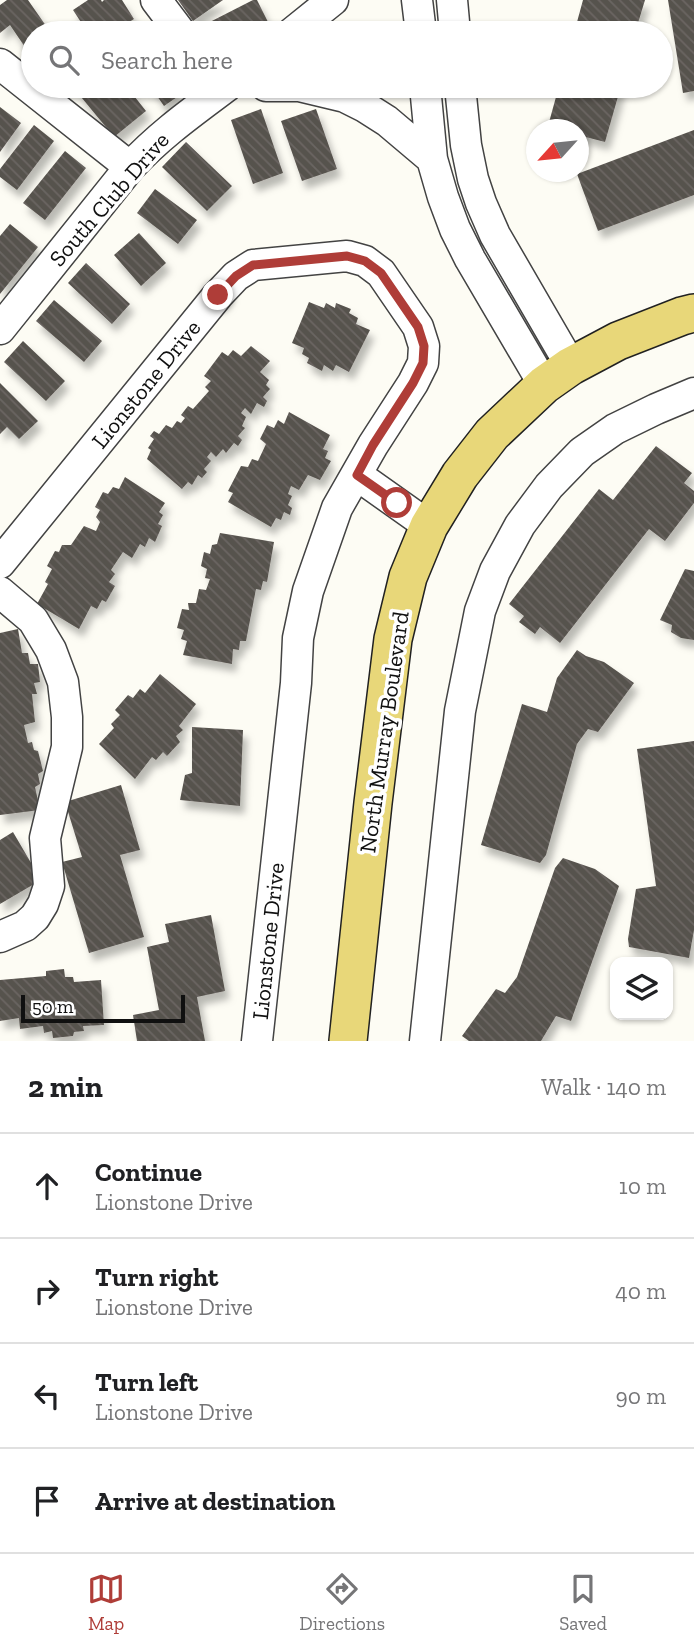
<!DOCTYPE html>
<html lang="en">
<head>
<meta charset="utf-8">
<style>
	:root { --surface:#fff; --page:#f2f2f2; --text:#202124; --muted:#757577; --line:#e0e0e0; --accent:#af3d38 }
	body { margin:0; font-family:"Zilla Slab",serif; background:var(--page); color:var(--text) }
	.controls { position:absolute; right:21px; bottom:21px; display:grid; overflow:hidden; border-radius:14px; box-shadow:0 2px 5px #0004 }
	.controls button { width:63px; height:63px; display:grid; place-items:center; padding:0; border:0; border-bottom:2px solid var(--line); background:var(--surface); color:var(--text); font:35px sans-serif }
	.compass { position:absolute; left:526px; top:119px; width:63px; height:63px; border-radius:50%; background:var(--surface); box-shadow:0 2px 5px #0004; rotate:243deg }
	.scale { position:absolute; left:21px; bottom:18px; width:164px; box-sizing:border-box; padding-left:7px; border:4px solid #101010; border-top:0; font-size:19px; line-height:24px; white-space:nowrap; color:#101010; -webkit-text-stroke:5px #fff; paint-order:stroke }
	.stop { position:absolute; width:21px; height:21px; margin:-16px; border:5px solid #af3d38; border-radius:50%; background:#fff }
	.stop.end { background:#af3d38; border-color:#fff; box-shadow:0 2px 7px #0008 }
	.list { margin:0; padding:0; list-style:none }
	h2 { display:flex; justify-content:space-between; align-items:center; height:91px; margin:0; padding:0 28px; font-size:30px }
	h2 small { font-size:23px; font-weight:400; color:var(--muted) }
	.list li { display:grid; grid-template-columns:46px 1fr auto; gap:21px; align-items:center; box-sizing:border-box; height:105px; padding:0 28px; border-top:2px solid var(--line) }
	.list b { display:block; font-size:26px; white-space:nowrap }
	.list p { margin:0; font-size:23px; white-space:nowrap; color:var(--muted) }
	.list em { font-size:23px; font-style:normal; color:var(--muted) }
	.icon { flex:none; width:38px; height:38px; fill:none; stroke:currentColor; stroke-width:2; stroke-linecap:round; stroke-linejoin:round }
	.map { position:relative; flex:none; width:694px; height:1041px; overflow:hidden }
	.search { position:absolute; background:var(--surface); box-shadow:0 2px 5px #0004; left:21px; right:21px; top:21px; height:77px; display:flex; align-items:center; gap:18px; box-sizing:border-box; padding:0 24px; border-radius:38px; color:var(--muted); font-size:26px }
	.sheet { height:511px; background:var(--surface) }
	nav { display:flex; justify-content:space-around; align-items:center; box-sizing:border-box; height:98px; border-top:2px solid var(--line); background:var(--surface); font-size:19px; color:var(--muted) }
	nav a { display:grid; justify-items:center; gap:4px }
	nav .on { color:var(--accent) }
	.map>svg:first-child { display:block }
</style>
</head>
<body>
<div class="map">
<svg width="694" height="1041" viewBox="0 0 694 1041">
	<defs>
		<pattern id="building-back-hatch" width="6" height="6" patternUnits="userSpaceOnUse" patternTransform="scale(1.75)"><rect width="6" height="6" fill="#57524d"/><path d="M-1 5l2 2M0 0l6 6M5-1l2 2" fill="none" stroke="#6a6662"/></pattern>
		<filter id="shadow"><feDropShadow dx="4.5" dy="8" stdDeviation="3.5" flood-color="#0004"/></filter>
	</defs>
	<rect width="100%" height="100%" fill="#fdfcf4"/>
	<path fill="url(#building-back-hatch)" filter="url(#shadow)" d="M 7,0 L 28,0 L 51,33 L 33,33 L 33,59 L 10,25 L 0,33 L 0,5 Z
		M 88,0 L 101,0 L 102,2 L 104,0 L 122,0 L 134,19 L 111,33 L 88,33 L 73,10 Z
		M 178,0 L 223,0 L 193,21 Z
		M 253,0 L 257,0 L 272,30 L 265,33 L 203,33 L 200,27 Z
		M 583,0 L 645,0 L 635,33 L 574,33 Z
		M 668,0 L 694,0 L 694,91 L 683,93 Z
		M 85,86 L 111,86 L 118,94 L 127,87 L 146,111 L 114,137 L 77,92 Z
		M 150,86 L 174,86 L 180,95 L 164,106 Z
		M 559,86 L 621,86 L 605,142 L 578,135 L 578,130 L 561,130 L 548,126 Z
		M 0,107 L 21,123 L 0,152 Z
		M 261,109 L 283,173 L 253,184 L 231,120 Z
		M 316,109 L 337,169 L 302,181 L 281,121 Z
		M 34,125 L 54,141 L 17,190 L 0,177 L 0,169 Z
		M 694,130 L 694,195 L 598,231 L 577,174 Z
		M 186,142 L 232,186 L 207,211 L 162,167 Z
		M 65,151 L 86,168 L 45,220 L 23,203 Z
		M 155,189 L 197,220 L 178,244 L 137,213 Z
		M 10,224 L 38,247 L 0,294 L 0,236 Z
		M 139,233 L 166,263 L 141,286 L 114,255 Z
		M 86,263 L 130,304 L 112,324 L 68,283 Z
		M 54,300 L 102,341 L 84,362 L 36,321 Z
		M 309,302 L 324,308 L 326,303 L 335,308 L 336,303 L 351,309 L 349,313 L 358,318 L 356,324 L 370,330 L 349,372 L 336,365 L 333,371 L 324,365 L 322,371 L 307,363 L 309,358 L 302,354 L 304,348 L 292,343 Z
		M 23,341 L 65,381 L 46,401 L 4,362 Z
		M 251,346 L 270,361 L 260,372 L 269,380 L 266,385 L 270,389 L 263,397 L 267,401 L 264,407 L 257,403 L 251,414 L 245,408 L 241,413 L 246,417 L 242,426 L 245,428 L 238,436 L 242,440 L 238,446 L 234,443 L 226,453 L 223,449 L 216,457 L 211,452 L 207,457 L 211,461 L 204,469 L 207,472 L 202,478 L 198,475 L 192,485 L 188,482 L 182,489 L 147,459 L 151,450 L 148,448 L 154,439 L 150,436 L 154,431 L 159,434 L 166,425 L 172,428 L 177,421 L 181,423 L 185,418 L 181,415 L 188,406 L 193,409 L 209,391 L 205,387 L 211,381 L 204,376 L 222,352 L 228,356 L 233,350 L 241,356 Z
		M 0,383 L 38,421 L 19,439 L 7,427 L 0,434 Z
		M 289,412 L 330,435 L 323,449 L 328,451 L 325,458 L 331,461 L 320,480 L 308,475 L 299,490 L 291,486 L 288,494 L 292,496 L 288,505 L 292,508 L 290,515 L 284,512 L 281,520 L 276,518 L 271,527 L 228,502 L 233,493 L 228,491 L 241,466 L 248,467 L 252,459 L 258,461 L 266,444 L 260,439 L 267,425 L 274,428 L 278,420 L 284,424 Z
		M 656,446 L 692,473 L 684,483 L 694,491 L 694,503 L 665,541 L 649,529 L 560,643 L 540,627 L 535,634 L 519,622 L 524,616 L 509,604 L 599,489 L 613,500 Z
		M 125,477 L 165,503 L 159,512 L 163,515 L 158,524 L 162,526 L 155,542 L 149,538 L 145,547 L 140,544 L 132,558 L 123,552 L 111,570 L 115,574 L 109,582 L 115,586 L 106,602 L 102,600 L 97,609 L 91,606 L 79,629 L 37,604 L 48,584 L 45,582 L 52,569 L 47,566 L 55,551 L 59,552 L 62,545 L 71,545 L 84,526 L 96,531 L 100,522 L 96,517 L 100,510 L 95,507 L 103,492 L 108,494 L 113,487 L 119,489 Z
		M 220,533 L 274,542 L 267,582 L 263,581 L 261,590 L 256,589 L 246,641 L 240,641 L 239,650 L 233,649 L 232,664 L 183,655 L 187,641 L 181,639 L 184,630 L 177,628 L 182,609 L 189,610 L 188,603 L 196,603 L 199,589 L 206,590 L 210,579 L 205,578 L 207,569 L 201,566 L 204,552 L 210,554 L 212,545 L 217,544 Z
		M 685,569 L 694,571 L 694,640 L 681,638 L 671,632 L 672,625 L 660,620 Z
		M 18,629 L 22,653 L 28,653 L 30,664 L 38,664 L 40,682 L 34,683 L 37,694 L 32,694 L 35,722 L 24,725 L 28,743 L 32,742 L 34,750 L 38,751 L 43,771 L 38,774 L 40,784 L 35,787 L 40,810 L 0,815 L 0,633 Z
		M 577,650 L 586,656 L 604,662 L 634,683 L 598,732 L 588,729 L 577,744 L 546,855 L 540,863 L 481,845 L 522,704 L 547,712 L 557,678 Z
		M 160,674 L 196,704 L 179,726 L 183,730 L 176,736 L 180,742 L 167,756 L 163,752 L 156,760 L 152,757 L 135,779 L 99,744 L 114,728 L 111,724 L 120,715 L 115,710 L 128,695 L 133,698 L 140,689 L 145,693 Z
		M 192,727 L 243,730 L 240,806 L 180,800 L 185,775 L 192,773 Z
		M 694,741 L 694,930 L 689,958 L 629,947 L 628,939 L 636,889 L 656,886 L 637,749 Z
		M 121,785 L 140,850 L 120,855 L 144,937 L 89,953 L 62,862 L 82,857 L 65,802 Z
		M 13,832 L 41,880 L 0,904 L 0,840 Z
		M 563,858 L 595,869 L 619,886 L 571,1021 L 556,1016 L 541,1041 L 469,1041 L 462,1036 L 496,989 L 505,993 L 517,977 L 555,868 Z
		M 211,915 L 225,991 L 197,997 L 205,1041 L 137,1041 L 133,1015 L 159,1010 L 147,947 L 169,942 L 165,924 Z
		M 64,969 L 65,977 L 73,977 L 74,982 L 101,980 L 104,1025 L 83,1026 L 84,1031 L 74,1032 L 73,1036 L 53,1038 L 52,1031 L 44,1033 L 43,1026 L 20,1029 L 19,1018 L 0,1021 L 0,980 L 46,976 L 46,971 Z"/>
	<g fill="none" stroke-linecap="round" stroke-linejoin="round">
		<g stroke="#434343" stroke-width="33">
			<path id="minor" d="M 156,0 L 181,33
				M 417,0 L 421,33
				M 452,0 L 455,33
				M 292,33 L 333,0
				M 0,64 L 130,167
				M 266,86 L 299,86 L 345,97 L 365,107 L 387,121 L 432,159 L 443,197 L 455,229 L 470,259 L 544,385
				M 425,86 L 432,159
				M 460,86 L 466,145 L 473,179 L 481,203 L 495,235 L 571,366
				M 0,329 L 130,167 C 161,134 191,113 227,86
				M 357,475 L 429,526
				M 0,563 L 218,295 L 236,276 L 253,265 L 347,256 L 365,261 L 381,273 L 418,327 L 424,346 L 423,363 L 413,383 L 373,445 L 337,508 L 308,591 L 298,638 L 296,683 L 257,1041
				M 0,592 L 33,620 L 51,650 L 63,682 L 67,717 L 67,747 L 45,838 L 49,886 L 43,904 L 35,917 L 25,926 L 0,937
				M 425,1041 L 460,711 L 480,611 L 495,571 L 520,525 L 549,486 L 582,452 L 615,429 L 656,409 L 694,393"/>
		</g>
		<g stroke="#212121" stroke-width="40">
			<path id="major" d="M 348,1041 L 373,803 L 393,639 L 408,577 L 429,526 L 460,475 L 492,434 L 544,385 L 571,366 L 618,341 L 682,316 L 694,313"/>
		</g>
		<use href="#minor" stroke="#fff" stroke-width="30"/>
		<use href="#major" stroke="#e8d779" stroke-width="37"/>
	</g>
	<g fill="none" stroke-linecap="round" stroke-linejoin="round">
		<path stroke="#af3d38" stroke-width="9" d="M 218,295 L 236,276 L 253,265 L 347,256 L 365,261 L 381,273 L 418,327 L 424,346 L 423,363 L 413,383 L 373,445 L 357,475 L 397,503"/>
	</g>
	<g text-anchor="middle" stroke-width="7" stroke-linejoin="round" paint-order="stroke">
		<g font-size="23" fill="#101010" stroke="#fff">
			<text transform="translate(109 199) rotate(-49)" y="8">South Club Drive</text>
			<text transform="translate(146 384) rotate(-51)" y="8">Lionstone Drive</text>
			<text transform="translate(384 732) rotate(-82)" y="8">North Murray Boulevard</text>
			<text transform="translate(268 941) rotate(-84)" y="8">Lionstone Drive</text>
		</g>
	</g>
</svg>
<div class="controls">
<button><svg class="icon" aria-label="layers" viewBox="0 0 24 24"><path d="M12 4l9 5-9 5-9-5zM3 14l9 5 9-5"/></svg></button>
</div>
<svg class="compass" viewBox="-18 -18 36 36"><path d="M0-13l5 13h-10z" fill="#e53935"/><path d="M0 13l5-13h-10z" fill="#757577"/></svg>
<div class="scale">50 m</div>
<div class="stop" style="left:397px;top:503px"></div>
<div class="stop end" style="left:218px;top:295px"></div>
<div class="search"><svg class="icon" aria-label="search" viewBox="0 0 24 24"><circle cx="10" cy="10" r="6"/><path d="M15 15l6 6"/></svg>Search here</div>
</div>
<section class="sheet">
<h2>2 min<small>Walk · 140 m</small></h2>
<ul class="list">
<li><svg class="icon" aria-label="ahead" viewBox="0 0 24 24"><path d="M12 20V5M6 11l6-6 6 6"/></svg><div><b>Continue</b><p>Lionstone Drive</p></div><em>10 m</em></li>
<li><svg class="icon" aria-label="right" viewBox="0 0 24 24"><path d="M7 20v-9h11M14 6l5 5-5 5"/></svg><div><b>Turn right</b><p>Lionstone Drive</p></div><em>40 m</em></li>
<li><svg class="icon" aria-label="left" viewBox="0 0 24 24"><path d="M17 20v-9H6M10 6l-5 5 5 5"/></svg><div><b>Turn left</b><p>Lionstone Drive</p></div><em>90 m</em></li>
<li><svg class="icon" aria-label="arrive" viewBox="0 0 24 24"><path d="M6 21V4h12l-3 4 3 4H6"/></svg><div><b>Arrive at destination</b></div></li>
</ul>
</section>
<nav>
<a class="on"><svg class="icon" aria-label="map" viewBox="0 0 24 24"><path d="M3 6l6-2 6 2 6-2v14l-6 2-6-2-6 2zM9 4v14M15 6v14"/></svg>Map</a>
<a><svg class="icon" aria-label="directions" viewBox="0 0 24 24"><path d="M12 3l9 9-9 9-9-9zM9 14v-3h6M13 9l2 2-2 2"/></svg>Directions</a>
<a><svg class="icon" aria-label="saved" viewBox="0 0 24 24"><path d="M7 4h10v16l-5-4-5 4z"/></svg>Saved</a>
</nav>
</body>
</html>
